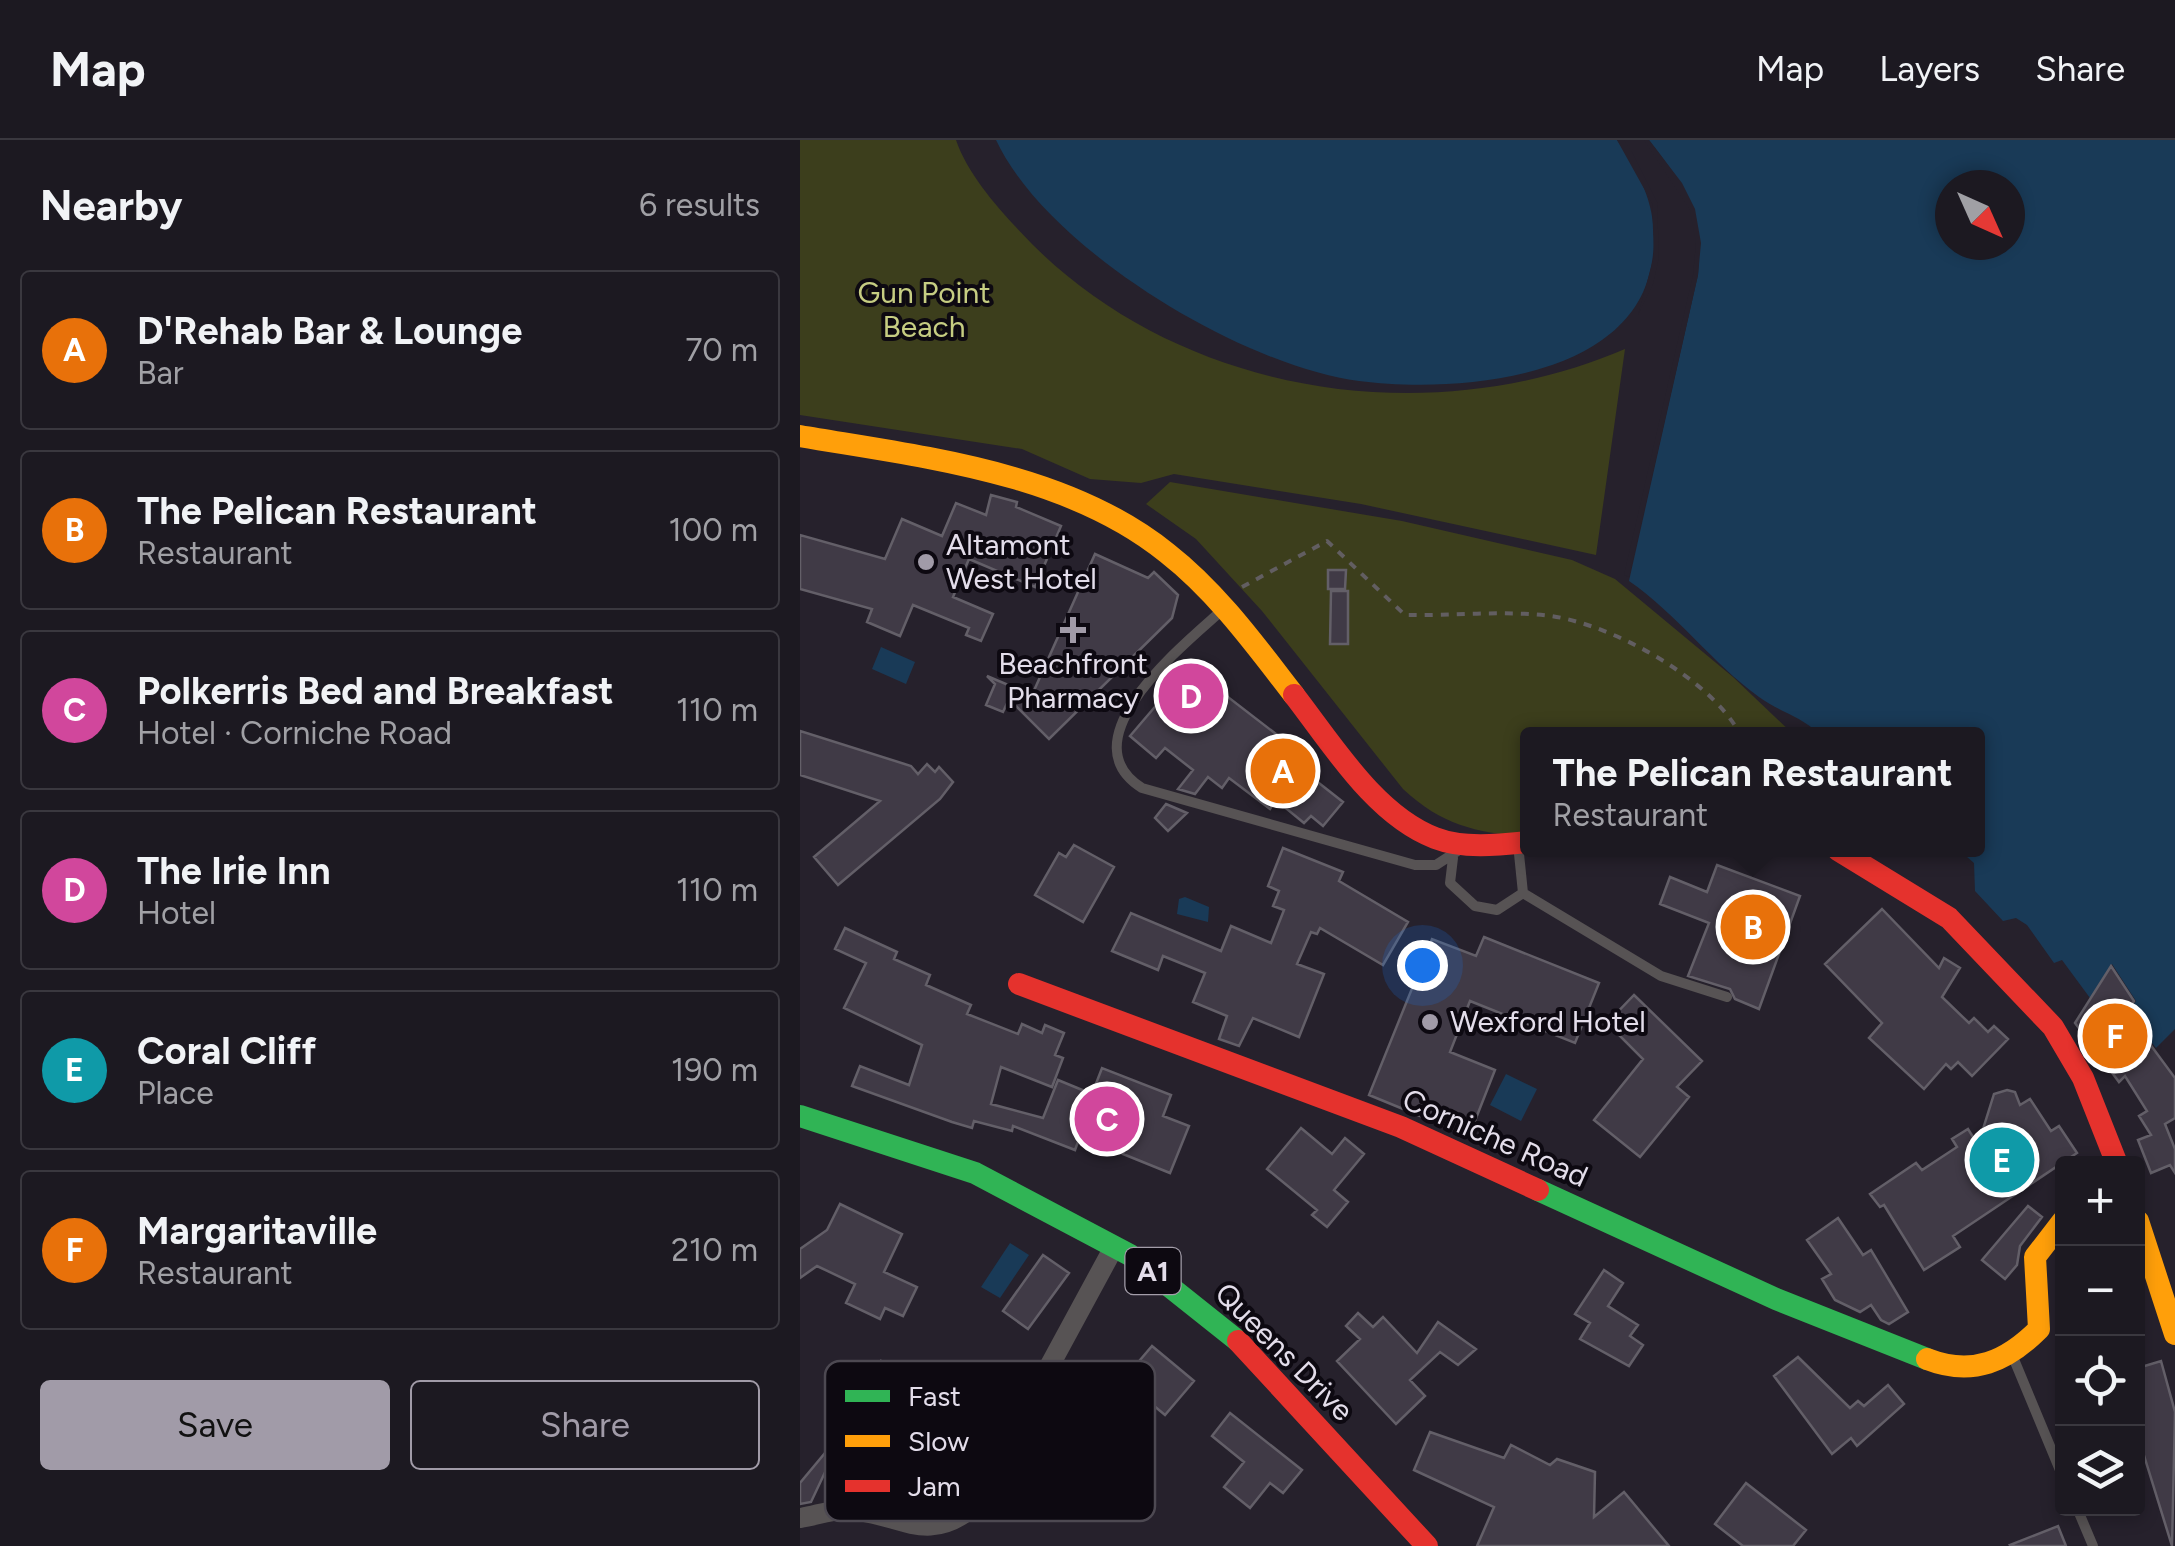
<!DOCTYPE html>
<html lang="en">
<head>
<meta charset="utf-8">
<style>
	:root { --surface:#1c1921; --page:#25222a; --text:#f1f3f6; --muted:#a0a0a5; --line:#3a383f; --accent:#a19ba8 }
	body { margin:0; font-family:Figtree,sans-serif; background:var(--page); color:var(--text) }
	.controls { position:absolute; right:30px; bottom:30px; display:grid; overflow:hidden; border-radius:10px; box-shadow:0 5px 15px #0003 }
	.controls button { width:90px; height:90px; display:grid; place-items:center; padding:0; border:0; border-bottom:2px solid var(--line); background:var(--surface); color:var(--text); font:50px sans-serif }
	.compass { position:absolute; left:1135px; top:30px; width:90px; height:90px; border-radius:50%; background:var(--surface); box-shadow:0 5px 15px #0003; rotate:135deg }
	.you { position:absolute; left:622px; top:825px; width:35px; height:35px; margin:-25px; border:8px solid #fff; border-radius:50%; background:#1a73e8; box-shadow:0 0 0 15px #1a73e833 }
	.badge { display:grid; place-items:center; width:65px; height:65px; border-radius:50%; background:var(--accent); color:#fff; font-size:32px; font-weight:700 }
	.pin { position:absolute; translate:-50% -50%; border:5px solid #fff; box-shadow:0 2px 10px #0006 }
	.popup { position:absolute; left:720px; top:587px; width:465px; height:130px; box-sizing:border-box; display:grid; place-content:center; border-radius:10px; background:var(--surface); filter:drop-shadow(0 2px 8px #0005); font-size:32px; white-space:nowrap; color:var(--muted) }
	.popup b { font-size:38px; color:var(--text) }
	.popup::after { content:''; position:absolute; left:50%; top:100%; margin-left:-20px; border:20px solid transparent; border-top-color:var(--surface) }
	.list { margin:0; padding:0; list-style:none }
	h2 { display:flex; justify-content:space-between; align-items:center; height:130px; margin:0; padding:0 40px; font-size:42px }
	h2 small { font-size:32px; font-weight:400; color:var(--muted) }
	.list li { display:grid; grid-template-columns:65px 1fr auto; gap:30px; align-items:center; box-sizing:border-box; height:160px; margin:0 20px 20px; padding:0 20px; border:2px solid var(--line); border-radius:10px }
	.list b { display:block; font-size:38px; white-space:nowrap }
	.list p { margin:0; font-size:32px; white-space:nowrap; color:var(--muted) }
	.list em { font-size:32px; font-style:normal; color:var(--muted) }
	.actions { display:flex; gap:20px; padding:30px 40px }
	.actions a { flex:1; padding:22px 0; border:2px solid var(--accent); border-radius:10px; text-align:center; font-size:35px; color:var(--accent) }
	.actions .main { background:var(--accent); color:#111 }
	.icon { flex:none; width:55px; height:55px; fill:none; stroke:currentColor; stroke-width:2; stroke-linecap:round; stroke-linejoin:round }
	.map { position:relative; flex:none; width:1375px; height:1406px; overflow:hidden }
	header { display:flex; align-items:center; gap:60px; box-sizing:border-box; height:140px; padding:0 50px; background:var(--surface); border-bottom:2px solid var(--line) }
	header strong { font-size:48px }
	nav { display:flex; gap:55px; margin-inline-start:auto; font-size:35px }
	main { display:flex }
	aside { flex:1; background:var(--surface) }
	.map>svg:first-child { display:block }
</style>
</head>
<body>
<header>
<strong>Map</strong>
<nav><a>Map</a><a>Layers</a><a>Share</a></nav>
</header>
<main>
<aside>
<h2>Nearby<small>6 results</small></h2>
<ul class="list">
<li><span class="badge" style="background:#e8710a">A</span><div><b>D'Rehab Bar &amp; Lounge</b><p>Bar</p></div><em>70 m</em></li>
<li><span class="badge" style="background:#e8710a">B</span><div><b>The Pelican Restaurant</b><p>Restaurant</p></div><em>100 m</em></li>
<li><span class="badge" style="background:#d1479c">C</span><div><b>Polkerris Bed and Breakfast</b><p>Hotel · Corniche Road</p></div><em>110 m</em></li>
<li><span class="badge" style="background:#d1479c">D</span><div><b>The Irie Inn</b><p>Hotel</p></div><em>110 m</em></li>
<li><span class="badge" style="background:#0f9aa8">E</span><div><b>Coral Cliff</b><p>Place</p></div><em>190 m</em></li>
<li><span class="badge" style="background:#e8710a">F</span><div><b>Margaritaville</b><p>Restaurant</p></div><em>210 m</em></li>
</ul>
<div class="actions"><a class="main">Save</a><a>Share</a></div>
</aside>
<div class="map">
<svg width="1375" height="1406" viewBox="0 0 1375 1406">
	<rect width="100%" height="100%" fill="#26212c"/>
	<path fill="#3c3e1c" d="M 0,0 L 156,0 C 169,38 204,75 232,104 C 384,256 630,293 825,209 L 796,415 L 561,364 L 374,334 L 341,343 L 290,339 L 222,309 L 0,275 Z
		M 370,342 L 602,381 L 772,420 L 815,439 L 933,537 L 993,594 L 728,594 L 728,697 C 675,692 643,686 603,649 L 462,471 L 396,399 L 346,364 Z"/>
	<path fill="#193a57" fill-rule="evenodd" d="M 196,0 L 817,0 C 845,40 861,78 851,127 C 829,241 653,253 559,241 C 442,226 247,109 196,0 Z
		M 849,0 L 1375,0 L 1375,889 L 1356,908 L 1328,873 L 1336,861 L 1312,824 L 1290,858 L 1262,820 L 1254,823 L 1227,785 L 1216,778 L 1203,781 L 1175,751 L 1174,723 L 1159,710 L 1178,710 L 1178,594 L 1019,594 C 1001,576 979,572 959,557 C 911,522 877,474 829,441 L 898,135 C 903,72 887,49 849,0 ZM 1150,45 L 1210,45 L 1210,105 L 1150,105 Z
		M 81,507 L 115,522 L 106,544 L 72,529 Z
		M 385,757 L 409,767 L 408,782 L 377,774 L 379,759 Z
		M 706,934 L 737,949 L 721,981 L 690,965 Z
		M 210,1103 L 229,1115 L 200,1158 L 181,1147 Z"/>
	<path fill="#26212c" d="M 817,0 L 824,0 L 832,12 L 857,62 L 859,117 L 853,144 L 838,175 L 854,116 L 852,63 Z
		M 844,0 L 849,0 L 882,43 L 895,69 L 901,103 L 898,135 L 829,437 L 824,435 L 893,135 L 896,103 L 890,70 Z"/>
	<path fill="#403a46" stroke="#635f68" stroke-width="2.5" d="M 191,355 L 217,362 L 216,367 L 261,386 L 235,447 L 169,419 L 153,457 L 193,474 L 181,501 L 166,495 L 169,488 L 113,465 L 100,496 L 67,482 L 72,469 L 0,449 L 0,395 L 85,419 L 102,379 L 142,396 L 156,363 L 186,375 Z
		M 295,414 L 348,438 L 354,432 L 378,455 L 372,478 L 249,599 L 209,559 L 203,572 L 186,565 L 195,544 L 187,536 L 232,555 Z
		M 528,430 L 546,430 L 545,449 L 528,449 Z
		M 531,451 L 548,451 L 548,504 L 530,504 Z
		M 389,527 L 485,601 L 477,610 L 543,662 L 523,686 L 511,676 L 504,683 L 476,660 L 470,669 L 429,638 L 422,648 L 408,637 L 395,654 L 378,649 L 393,630 L 365,608 L 356,618 L 330,596 Z
		M 0,591 L 111,626 L 118,634 L 127,624 L 135,632 L 139,627 L 153,642 L 140,659 L 38,745 L 14,717 L 80,661 L 0,635 Z
		M 366,664 L 387,673 L 368,691 L 355,678 Z
		M 274,705 L 314,727 L 283,782 L 235,755 L 259,713 L 266,717 Z
		M 483,708 L 543,732 L 539,741 L 608,782 L 583,825 L 520,788 L 517,794 L 511,792 L 497,824 L 524,834 L 499,897 L 453,878 L 439,906 L 419,899 L 427,876 L 393,862 L 405,833 L 363,816 L 358,830 L 312,811 L 331,773 L 421,811 L 431,786 L 471,803 L 484,770 L 473,766 L 479,751 L 468,746 Z
		M 917,725 L 1000,756 L 959,869 L 935,859 L 930,849 L 888,836 L 909,783 L 860,764 L 870,737 L 907,752 Z
		M 1082,769 L 1139,828 L 1144,818 L 1160,828 L 1142,857 L 1169,883 L 1174,878 L 1188,892 L 1194,886 L 1208,899 L 1172,936 L 1158,922 L 1151,929 L 1146,924 L 1124,949 L 1069,898 L 1082,883 L 1025,824 Z
		M 45,788 L 97,812 L 94,819 L 130,835 L 126,845 L 171,865 L 167,874 L 218,894 L 222,884 L 242,893 L 245,885 L 264,893 L 255,915 L 263,918 L 252,947 L 201,927 L 191,964 L 243,978 L 258,940 L 292,954 L 302,928 L 371,955 L 363,976 L 389,986 L 370,1033 L 323,1014 L 331,996 L 296,982 L 287,1003 L 279,999 L 275,1010 L 213,986 L 212,991 L 174,981 L 172,988 L 152,982 L 52,946 L 60,926 L 109,945 L 122,905 L 44,868 L 66,823 L 35,809 Z
		M 684,797 L 799,843 L 775,903 L 670,861 L 650,912 L 695,930 L 669,996 L 569,955 L 632,799 L 676,816 Z
		M 1311,826 L 1334,861 L 1327,873 L 1375,938 L 1375,978 L 1365,984 L 1375,1009 L 1375,1033 L 1370,1025 L 1351,1033 L 1338,1000 L 1351,995 L 1339,976 L 1347,971 L 1325,936 L 1319,942 L 1275,883 Z
		M 834,855 L 902,921 L 877,947 L 889,957 L 840,1017 L 794,980 L 843,919 L 807,883 Z
		M 1207,950 L 1215,952 L 1220,965 L 1230,959 L 1251,991 L 1259,986 L 1277,1013 L 1153,1096 L 1160,1107 L 1124,1130 L 1084,1065 L 1080,1067 L 1070,1054 L 1116,1023 L 1122,1030 L 1157,1007 L 1152,999 L 1168,989 L 1178,1005 L 1194,954 Z
		M 501,988 L 532,1014 L 545,998 L 564,1014 L 534,1050 L 548,1062 L 527,1087 L 512,1075 L 517,1070 L 467,1029 Z
		M 40,1064 L 102,1094 L 84,1132 L 117,1147 L 103,1176 L 85,1168 L 80,1179 L 46,1163 L 55,1144 L 17,1126 L 0,1138 L 0,1109 L 27,1090 Z
		M 1228,1066 L 1242,1077 L 1220,1106 L 1217,1125 L 1205,1139 L 1182,1120 Z
		M 1038,1078 L 1063,1115 L 1071,1110 L 1108,1172 L 1089,1184 L 1081,1180 L 1071,1165 L 1060,1172 L 1035,1160 L 1022,1139 L 1031,1134 L 1007,1100 Z
		M 243,1115 L 269,1133 L 228,1189 L 203,1171 Z
		M 804,1130 L 823,1143 L 808,1166 L 838,1185 L 830,1196 L 843,1205 L 829,1226 L 780,1199 L 790,1183 L 775,1174 Z
		M 558,1173 L 573,1187 L 583,1177 L 617,1213 L 638,1182 L 676,1209 L 658,1225 L 640,1212 L 610,1240 L 625,1256 L 596,1284 L 537,1221 L 560,1199 L 546,1186 Z
		M 352,1206 L 394,1241 L 365,1275 L 323,1240 Z
		M 998,1217 L 1050,1268 L 1058,1261 L 1064,1266 L 1088,1245 L 1104,1264 L 1057,1306 L 1051,1298 L 1032,1314 L 974,1236 Z
		M 81,1221 L 178,1263 L 162,1300 L 65,1258 Z
		M 1361,1221 L 1375,1272 L 1372,1406 L 1338,1296 L 1338,1228 Z
		M 430,1273 L 502,1330 L 483,1353 L 470,1343 L 450,1368 L 424,1347 L 444,1322 L 412,1296 Z
		M 630,1292 L 704,1318 L 711,1305 L 750,1325 L 757,1319 L 795,1332 L 794,1377 L 824,1352 L 869,1406 L 677,1406 L 694,1367 L 614,1330 Z
		M 30,1307 L 35,1311 L 11,1362 L 0,1364 L 0,1343 Z
		M 104,1312 L 158,1330 L 147,1361 L 93,1343 Z
		M 946,1343 L 1006,1390 L 993,1406 L 943,1406 L 915,1384 Z
		M 1258,1386 L 1266,1406 L 1211,1406 L 1210,1405 Z"/>
	<g fill="none" stroke-linecap="round" stroke-linejoin="round">
		<path stroke="#625e61" stroke-width="4" stroke-dasharray="8 8" stroke-linecap="butt" d="M 442,447 L 527,401 L 605,475 C 652,476 704,470 751,476 C 813,485 910,538 940,594"/>
		<path stroke="#575354" stroke-width="10" d="M 420,472 C 382,506 266,600 342,648 L 615,725 L 636,725 L 659,710
			M 718,704 L 723,753 L 861,836 L 927,857
			M 653,718 L 650,743 L 675,766 L 697,770 L 723,753
			M 1213,1217 L 1262,1335
			M 1277,1368 L 1293,1406"/>
		<path stroke="#575354" stroke-width="20" d="M 0,1378 C 15,1376 32,1369 47,1370 C 99,1372 125,1406 173,1367 L 314,1107"/>
		<path stroke="#30b455" stroke-width="22" d="M 0,976 L 175,1033 L 330,1115 L 438,1201
			M 738,1050 L 976,1159 L 1127,1219"/>
		<path stroke="#ff9f0a" stroke-width="22" d="M 0,296 C 123,317 267,332 367,413 C 417,452 456,506 494,555
			M 1338,1081 L 1375,1194
			M 1127,1219 C 1173,1237 1207,1221 1239,1189 L 1235,1117 L 1262,1082"/>
		<path stroke="#e5322d" stroke-width="22" d="M 494,555 C 532,604 575,675 635,698 C 663,709 699,705 728,702
			M 1038,710 L 1149,778 L 1253,887 L 1283,938 L 1317,1024
			M 219,844 L 601,987 L 738,1050
			M 438,1201 L 627,1406"/>
	</g>
	<g fill="#a19ba8" stroke="#0d0911" stroke-width="4">
		<circle cx="126" cy="422" r="10"/>
		<path d="M268 475h10v10h10v10h-10v10h-10v-10h-10v-10h10z"/>
		<circle cx="630" cy="882" r="10"/>
	</g>
	<g text-anchor="middle" stroke-width="8" stroke-linejoin="round" paint-order="stroke">
		<rect fill="#0d0911" stroke="#a39da9" stroke-width="2.5" x="325.5" y="1108" width="55" height="46" rx="8"/>
		<g font-size="28" font-weight="bold" fill="#e3ddea">
			<text x="353" y="1141">A1</text>
		</g>
		<g font-size="30" fill="#c6cd82" stroke="#0d0911">
			<text x="124" y="163">Gun Point<tspan x="124" dy="34">Beach</tspan></text>
		</g>
		<g font-size="30" fill="#e3ddea" stroke="#0d0911" text-anchor="start">
			<text x="146" y="415">Altamont<tspan x="146" dy="34">West Hotel</tspan></text>
			<text x="273" y="534" text-anchor="middle">Beachfront<tspan x="273" dy="34">Pharmacy</tspan></text>
			<text x="650" y="892">Wexford Hotel</text>
		</g>
		<g font-size="30" fill="#e3ddea" stroke="#0d0911">
			<text transform="translate(695 998) rotate(24)" y="10">Corniche Road</text>
			<text transform="translate(484 1212) rotate(45)" y="10">Queens Drive</text>
		</g>
	</g>
	<rect x="25" y="1221" width="330" height="160" rx="15" fill="#0d0911" stroke="#4d4952" stroke-width="2.5"/>
	<rect x="45" y="1250" width="45" height="12" fill="#30b455"/>
	<rect x="45" y="1295" width="45" height="12" fill="#ff9f0a"/>
	<rect x="45" y="1340" width="45" height="12" fill="#e5322d"/>
	<g font-size="28" fill="#e3ddea">
		<text x="108" y="1266">Fast</text>
		<text x="108" y="1311">Slow</text>
		<text x="108" y="1356">Jam</text>
	</g>
</svg>
<div class="controls">
<button>+</button>
<button>−</button>
<button><svg class="icon" aria-label="locate" viewBox="0 0 24 24"><circle cx="12" cy="12" r="6"/><path d="M12 2v4M12 18v4M2 12h4M18 12h4"/></svg></button>
<button><svg class="icon" aria-label="layers" viewBox="0 0 24 24"><path d="M12 4l9 5-9 5-9-5zM3 14l9 5 9-5"/></svg></button>
</div>
<svg class="compass" viewBox="-18 -18 36 36"><path d="M0-13l5 13h-10z" fill="#e53935"/><path d="M0 13l5-13h-10z" fill="#a0a0a5"/></svg>
<div class="you"></div>
<div class="pin badge" style="left:483px;top:631px;background:#e8710a">A</div>
<div class="pin badge" style="left:953px;top:787px;background:#e8710a">B</div>
<div class="popup"><b>The Pelican Restaurant</b>Restaurant</div>
<div class="pin badge" style="left:307px;top:979px;background:#d1479c">C</div>
<div class="pin badge" style="left:391px;top:556px;background:#d1479c">D</div>
<div class="pin badge" style="left:1202px;top:1020px;background:#0f9aa8">E</div>
<div class="pin badge" style="left:1315px;top:896px;background:#e8710a">F</div>
</div>
</main>
</body>
</html>
